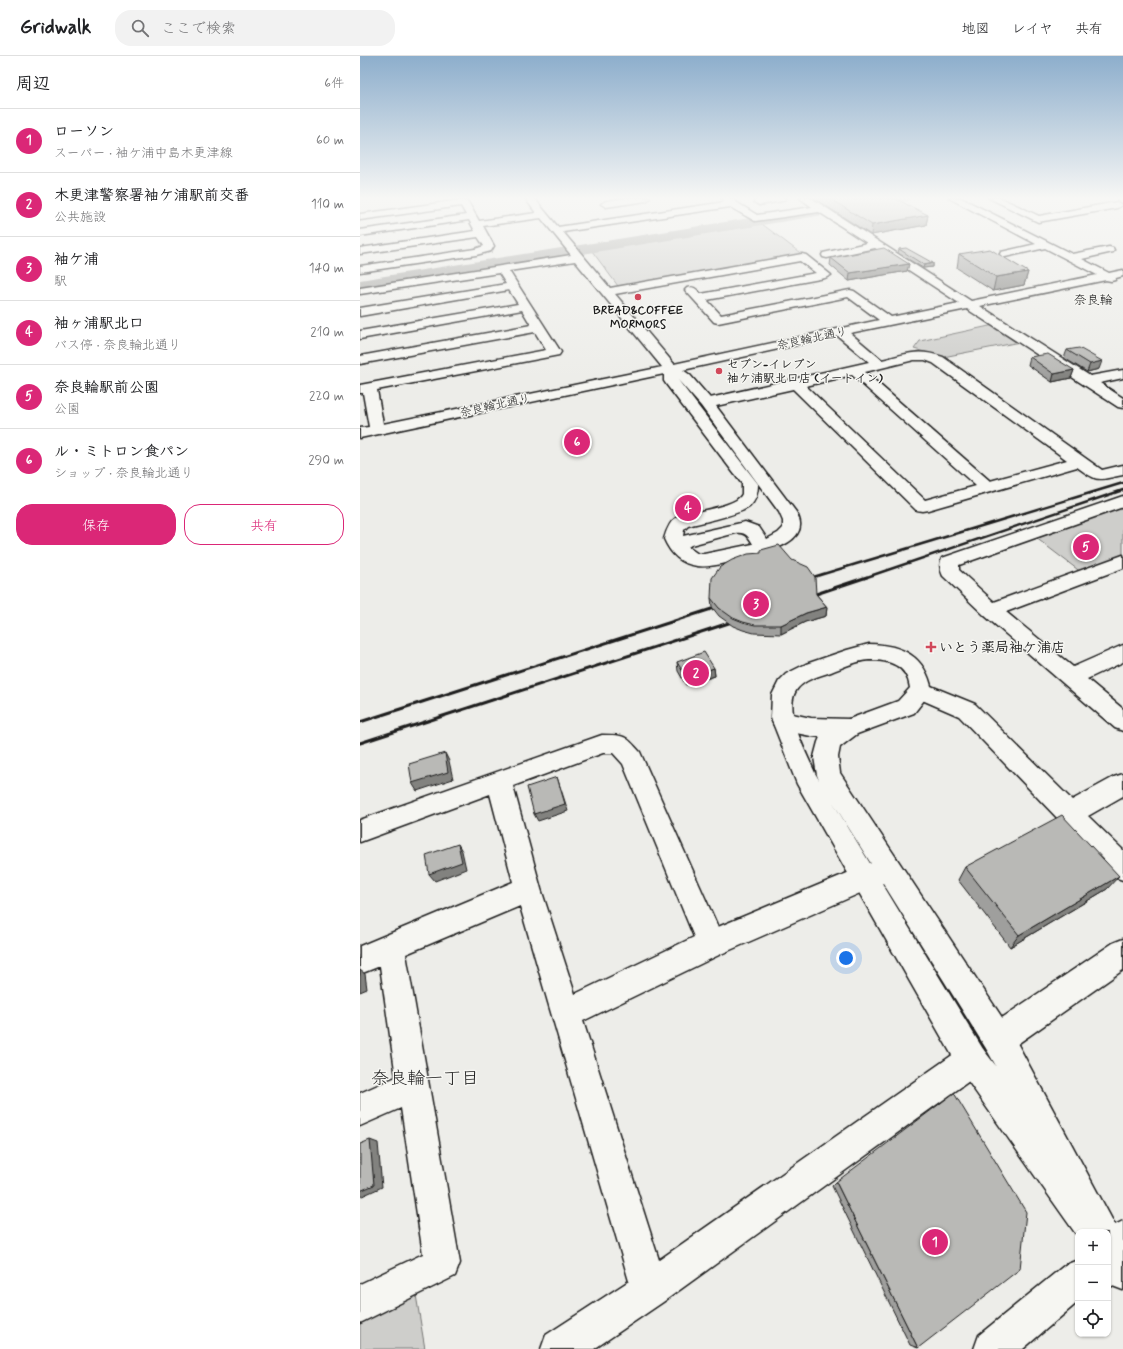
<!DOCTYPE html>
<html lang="ja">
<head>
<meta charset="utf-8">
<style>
	:root { --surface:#fff; --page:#f2f2f2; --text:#202124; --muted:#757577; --line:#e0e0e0; --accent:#db2777 }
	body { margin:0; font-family:Mynerve,"Klee One",sans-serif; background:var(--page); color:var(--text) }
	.controls { position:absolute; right:12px; bottom:12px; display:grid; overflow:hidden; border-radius:8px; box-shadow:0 1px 3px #0004 }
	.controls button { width:36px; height:36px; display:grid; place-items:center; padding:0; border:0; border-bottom:1px solid var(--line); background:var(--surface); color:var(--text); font:20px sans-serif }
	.you { position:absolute; left:486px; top:902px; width:14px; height:14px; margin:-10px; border:3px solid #fff; border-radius:50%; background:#1a73e8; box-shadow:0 0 0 6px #1a73e833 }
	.badge { display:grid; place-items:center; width:26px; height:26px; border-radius:50%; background:var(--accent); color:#fff; font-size:13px; font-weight:700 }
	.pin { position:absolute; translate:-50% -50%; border:2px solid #fff; box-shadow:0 1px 4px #0006 }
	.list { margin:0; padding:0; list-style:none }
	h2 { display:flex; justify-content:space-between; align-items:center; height:52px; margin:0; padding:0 16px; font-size:17px }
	h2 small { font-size:13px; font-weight:400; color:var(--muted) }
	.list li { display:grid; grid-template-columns:26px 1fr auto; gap:12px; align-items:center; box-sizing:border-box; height:64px; padding:0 16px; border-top:1px solid var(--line) }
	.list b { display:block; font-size:15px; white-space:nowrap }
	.list p { margin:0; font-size:13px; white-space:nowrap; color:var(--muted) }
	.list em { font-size:13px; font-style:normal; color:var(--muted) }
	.actions { display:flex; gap:8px; padding:12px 16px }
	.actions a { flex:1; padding:9px 0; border:1px solid var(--accent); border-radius:16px; text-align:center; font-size:14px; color:var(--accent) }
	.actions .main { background:var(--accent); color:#fff }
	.icon { flex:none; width:22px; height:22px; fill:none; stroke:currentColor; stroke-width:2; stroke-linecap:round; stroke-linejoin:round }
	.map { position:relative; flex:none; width:763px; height:1293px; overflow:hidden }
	header { display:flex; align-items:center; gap:24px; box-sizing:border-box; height:56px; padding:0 20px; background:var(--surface); border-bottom:1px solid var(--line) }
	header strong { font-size:19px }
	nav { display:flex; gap:22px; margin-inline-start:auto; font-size:14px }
	.search { width:280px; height:36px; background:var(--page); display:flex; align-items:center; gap:10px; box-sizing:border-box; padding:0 14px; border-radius:16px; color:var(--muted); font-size:15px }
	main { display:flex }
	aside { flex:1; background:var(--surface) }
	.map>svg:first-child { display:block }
</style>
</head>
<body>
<header>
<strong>Gridwalk</strong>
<div class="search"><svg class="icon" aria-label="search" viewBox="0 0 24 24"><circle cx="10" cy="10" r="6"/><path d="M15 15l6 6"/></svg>ここで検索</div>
<nav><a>地図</a><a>レイヤ</a><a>共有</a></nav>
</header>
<main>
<aside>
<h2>周辺<small>6件</small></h2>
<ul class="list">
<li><span class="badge">1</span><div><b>ローソン</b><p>スーパー · 袖ケ浦中島木更津線</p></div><em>60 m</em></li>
<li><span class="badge">2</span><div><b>木更津警察署袖ケ浦駅前交番</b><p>公共施設</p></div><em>110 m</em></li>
<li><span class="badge">3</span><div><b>袖ケ浦</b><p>駅</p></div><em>140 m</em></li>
<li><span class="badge">4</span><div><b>袖ヶ浦駅北口</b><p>バス停 · 奈良輪北通り</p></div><em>210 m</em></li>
<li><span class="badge">5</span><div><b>奈良輪駅前公園</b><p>公園</p></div><em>220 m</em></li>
<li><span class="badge">6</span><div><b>ル・ミトロン食パン</b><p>ショップ · 奈良輪北通り</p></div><em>290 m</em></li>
</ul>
<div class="actions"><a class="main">保存</a><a>共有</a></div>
</aside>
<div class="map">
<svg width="763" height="1293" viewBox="0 0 763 1293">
	<rect width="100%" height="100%" fill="#edede9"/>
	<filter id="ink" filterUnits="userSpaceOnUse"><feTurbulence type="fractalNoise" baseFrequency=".025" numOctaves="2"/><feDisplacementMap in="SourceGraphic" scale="8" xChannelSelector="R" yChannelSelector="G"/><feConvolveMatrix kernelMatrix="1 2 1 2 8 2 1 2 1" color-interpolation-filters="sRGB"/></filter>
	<g filter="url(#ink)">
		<path fill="#cececb" stroke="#757574" d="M 402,168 L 443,199 L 258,230 L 232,195 Z
			M 634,269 L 660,286 L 583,301 L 554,293 L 560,285 Z
			M 763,445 L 763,505 L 726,520 L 671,478 Z
			M 55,1233 L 65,1293 L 0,1293 L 0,1262 Z"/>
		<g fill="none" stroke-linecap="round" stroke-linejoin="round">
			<path fill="#a6a6a3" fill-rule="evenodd" d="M 515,142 L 551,142 L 549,145 L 544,146 L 0,234 L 0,224 Z"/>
			<g stroke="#1c1c1c" stroke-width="3">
				<path id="minor" d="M 165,142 L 174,142 L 198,171 L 365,146 L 361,142 L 372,142 L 376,146 L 397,159 L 452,151 L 440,142 L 451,142 L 611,245 L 737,219 L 685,192 L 645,201 L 641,200 L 640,198 L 641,196 L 676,188 L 589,142 L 601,142 L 712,198 L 749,191 L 753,192 L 754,194 L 753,196 L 722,203 L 749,217 L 763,214 L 763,220 L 756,222 L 755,224 L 751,225 L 746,224 L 620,250 L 730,320 L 763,314 L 763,322 L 740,327 L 763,342 L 763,352 L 758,351 L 607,253 L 490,277 L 522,304 C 546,298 558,292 583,301 L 742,414 L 763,409 L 763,419 C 737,424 739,427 717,411 L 568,454 L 562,455 L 556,454 L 433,333 L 356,350 L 436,456 C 455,487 403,497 382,503 C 368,506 351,512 337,510 C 320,508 310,497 304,483 C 306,476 309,466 316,462 C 329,455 376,452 382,438 C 382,435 382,431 382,428 L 306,328 L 304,325 L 304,318 L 0,382 L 0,372 L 9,371 L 3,337 L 0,337 L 0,329 L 186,294 L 175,276 L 0,308 L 0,300 L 171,269 L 162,254 L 0,283 L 0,275 L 158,248 L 149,234 L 0,260 L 0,252 L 146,228 L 139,217 L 0,238 L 0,232 L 211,199 L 181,162 L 123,170 L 134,190 L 131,195 L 116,199 L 0,216 L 0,210 L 115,193 L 124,190 L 118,181 L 0,198 L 0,192 L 115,175 L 109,164 L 0,180 L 0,174 L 106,159 L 101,150 L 0,164 L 0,158 L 101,144 L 108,146 L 119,165 L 176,157 ZM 370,151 L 395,165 L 459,156 L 507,187 L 463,197 L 462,199 L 463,201 L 467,202 L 515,192 L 599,247 L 531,261 L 494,235 L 490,234 L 361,259 L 347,244 L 465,222 L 471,219 L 446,199 L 442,198 L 250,232 L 203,176 ZM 215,205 L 302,311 L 23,368 L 17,334 L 199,299 L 201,296 L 149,215 ZM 440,205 L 456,217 L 341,238 C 336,233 334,230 327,232 L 325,234 L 354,266 L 358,267 L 488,241 L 519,264 L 314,308 L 255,238 ZM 478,280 L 509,306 L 350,342 L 330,319 L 323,314 ZM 554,304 L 565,304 L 573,307 L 707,404 L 630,425 L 505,316 ZM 492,319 L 616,430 L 565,444 L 446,330 ZM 318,324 L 341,350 L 419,456 L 423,465 L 423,472 L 418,477 L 407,483 L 399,471 L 385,466 L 323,480 L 324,474 L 328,470 C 343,466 378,459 389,451 C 396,445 398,437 398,428 ZM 376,477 C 386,476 388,480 393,488 L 344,498 L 338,498 L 328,491 L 331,489 Z
					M 266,142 L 290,142 L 286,145 L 246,151 L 241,148 L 246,145 Z
					M 405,142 L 426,142 L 422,145 L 399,149 L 394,146 L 396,144 Z
					M 629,142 L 641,142 L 679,160 L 757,146 L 762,149 L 757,152 L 678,166 Z
					M 763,440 L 763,451 L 599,509 L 599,514 L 634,546 L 763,499 L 763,512 L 646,556 L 713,611 L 763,589 L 763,606 L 727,623 L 763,653 L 763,675 L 755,672 L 624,559 L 583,520 C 580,514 579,508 582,502 Z
					M 561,626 L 615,648 L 712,744 L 754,721 L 763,718 L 763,740 L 728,760 L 763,794 L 763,824 L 754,821 L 599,660 L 553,640 L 550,634 L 553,628 Z
					M 423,656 L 451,662 L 489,663 L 497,666 L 500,672 L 497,678 C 474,686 438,679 415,671 L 412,665 L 415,659 Z
					M 242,679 C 265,679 265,679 280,696 L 358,871 L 521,803 L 530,806 L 534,815 L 530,824 L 361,898 L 223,965 L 299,1204 L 601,993 L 612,988 L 623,993 L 628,1004 L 623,1015 L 303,1246 L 234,1293 L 181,1293 L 186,1279 L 269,1225 L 160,850 L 46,898 L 100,1207 L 95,1220 L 0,1267 L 0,1228 L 63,1198 L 41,1052 L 0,1070 L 0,1037 L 36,1021 L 20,910 L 0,918 L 0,890 L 153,826 L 130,738 L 0,786 L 0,764 ZM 243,697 L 253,697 L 263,708 L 334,881 L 215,938 L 181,833 L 153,730 Z
					M 763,883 L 763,914 L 649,994 L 638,998 L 627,994 L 623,983 L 627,972 L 753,887 Z
					M 750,1177 L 763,1183 L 763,1234 L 750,1229 L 748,1225 L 748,1178 Z"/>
			</g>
			<g stroke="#1c1c1c" stroke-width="3">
				<path id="major" d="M 509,588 C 543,589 565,600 572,634 L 554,657 L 497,678 L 480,691 L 478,701 L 480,717 L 649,972 L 755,1169 L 763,1165 L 763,1207 L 748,1215 L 748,1176 L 718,1176 L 718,1181 L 601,1015 L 437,728 L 411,662 L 412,639 L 419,625 L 426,618 L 446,608 L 487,594 ZM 509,604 C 530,604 547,609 550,632 L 538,645 L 481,666 L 461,679 L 458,686 L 454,701 L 457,719 L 459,724 L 455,717 C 447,698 421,651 438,632 C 446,623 459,620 471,616 C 484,611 496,605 509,604 ZM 472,745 L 627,994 L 636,1010 L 623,993 Z
					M 718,1204 L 718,1246 L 663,1293 L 614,1293 L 619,1279 L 705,1209 Z"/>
			</g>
			<use href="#minor" fill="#f6f6f2" fill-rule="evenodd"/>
			<use href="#major" fill="#f6f6f2" fill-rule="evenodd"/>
			<path stroke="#1c1c1c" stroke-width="2.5" d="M 450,522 L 763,427
				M 504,522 L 763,434"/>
			<path stroke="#1c1c1c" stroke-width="3" d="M 444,524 L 453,521
				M 447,541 L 507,521
				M 0,666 L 364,549
				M 0,687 L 378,564"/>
		</g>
		<path fill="#9f9f9d" stroke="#1c1c1c" d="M 454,142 L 492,142 L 495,144 L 568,159 L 566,169 L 511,179 Z
			M 539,193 L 573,207 L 573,211 L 563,212 L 538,197 Z
			M 599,198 L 668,216 L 664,229 L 633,235 L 597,212 Z
			M 471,202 L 549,208 L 547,215 L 489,225 L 470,209 Z
			M 707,294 L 739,313 L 727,316 L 704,302 Z
			M 670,301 L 714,314 L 711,322 L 692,326 L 668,309 Z
			M 456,538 L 467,551 L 466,560 L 445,566 L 421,578 L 394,577 L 383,574 L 373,570 L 359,560 L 352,551 L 351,542 Z
			M 317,606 L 354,612 L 355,620 L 326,629 L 318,615 Z
			M 605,811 L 747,833 L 650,891 L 598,824 Z
			M 476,1126 L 558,1292 L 550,1289 L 472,1130 Z"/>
		<path fill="#82827f" stroke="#1c1c1c" d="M 568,159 L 566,169 L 511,179 L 512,169 Z
			M 573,207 L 573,211 L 563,212 L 564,209 Z
			M 549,208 L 547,215 L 489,225 L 490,217 Z
			M 668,216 L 664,229 L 633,235 L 636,221 Z
			M 742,305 L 739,313 L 727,316 L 730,308 Z
			M 714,314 L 711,322 L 692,326 L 694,318 Z
			M 467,551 L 466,560 L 445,566 L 421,578 L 421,569 L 446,557 Z
			M 354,612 L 355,620 L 326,629 L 326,621 Z
			M 85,697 L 89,705 L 93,723 L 57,735 L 52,727 Z
			M 197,721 L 208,755 L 178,765 L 174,758 Z
			M 98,788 L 102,795 L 106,813 L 75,825 L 69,818 Z
			M 759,820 L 747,833 L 650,891 L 659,879 Z
			M 0,914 L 5,918 L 7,933 L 0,936 Z
			M 10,1084 L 18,1087 L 22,1131 L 0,1141 L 0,1135 Z"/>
		<path fill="#b9b9b6" stroke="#1c1c1c" d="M 469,142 L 492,142 L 495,144 L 503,142 L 534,142 L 568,159 L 512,169 Z
			M 524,192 L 549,208 L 490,217 L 471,202 Z
			M 546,192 L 573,207 L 564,209 L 539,193 Z
			M 630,193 L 668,216 L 636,221 L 599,198 Z
			M 719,292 L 742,305 L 730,308 L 707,294 Z
			M 688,298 L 714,314 L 694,318 L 670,301 Z
			M 419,489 L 432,504 L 448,511 L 455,521 L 456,538 L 467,551 L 446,557 L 421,569 L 395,569 L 383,566 L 373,562 L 359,552 L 351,542 L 352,522 L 360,511 L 372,504 L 388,498 L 401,497 L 401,494 Z
			M 344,596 L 354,612 L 326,621 L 317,606 Z
			M 85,697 L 88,716 L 52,727 L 49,708 Z
			M 197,721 L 205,748 L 174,758 L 167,731 Z
			M 702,759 L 759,820 L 659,879 L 605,811 Z
			M 98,788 L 102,806 L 69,818 L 66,799 Z
			M 594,1037 L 666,1156 L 660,1213 L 558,1292 L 476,1126 Z
			M 10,1084 L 14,1129 L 0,1135 L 0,1088 Z"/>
	</g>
	<linearGradient id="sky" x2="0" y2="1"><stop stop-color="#8daecc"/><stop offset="0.44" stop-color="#f7f7f5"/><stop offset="1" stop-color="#f7f7f5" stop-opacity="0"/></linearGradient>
	<rect width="763" height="323" fill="url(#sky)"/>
	<g fill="#d1495b" stroke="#f6f6f2" stroke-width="1.5">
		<circle cx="278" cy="241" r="4"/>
		<circle cx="359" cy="315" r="4"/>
		<path d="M569 585h4v4h4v4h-4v4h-4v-4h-4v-4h4z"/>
	</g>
	<g text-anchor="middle" stroke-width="3" stroke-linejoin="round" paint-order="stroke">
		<g font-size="12" font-weight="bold" fill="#1c1c1c" stroke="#f6f6f2">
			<text x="278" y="258">BREAD&amp;COFFEE<tspan x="278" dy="14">MORMORS</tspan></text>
			<text x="367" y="312" text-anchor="start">セブン-イレブン<tspan x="367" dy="14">袖ケ浦駅北口店 (イートイン)</tspan></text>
		</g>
		<g font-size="12" fill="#1c1c1c" stroke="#f6f6f2">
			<text transform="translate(452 282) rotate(-12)" y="4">奈良輪北通り</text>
			<text transform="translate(135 349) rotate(-12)" y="4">奈良輪北通り</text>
		</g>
		<g font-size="13" fill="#1c1c1c" stroke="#f6f6f2">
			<text x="733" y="248">奈良輪</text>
		</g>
		<g font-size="14" font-weight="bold" fill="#1c1c1c" stroke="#f6f6f2" text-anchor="start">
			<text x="579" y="596">いとう薬局袖ケ浦店</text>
		</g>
		<g font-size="18" fill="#1c1c1c" stroke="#f6f6f2">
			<text x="65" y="1028">奈良輪一丁目</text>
		</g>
	</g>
</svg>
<div class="controls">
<button>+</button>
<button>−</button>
<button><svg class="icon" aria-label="locate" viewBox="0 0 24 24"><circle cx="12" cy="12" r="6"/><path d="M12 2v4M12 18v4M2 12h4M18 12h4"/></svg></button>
</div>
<div class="you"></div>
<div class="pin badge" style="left:575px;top:1186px">1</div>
<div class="pin badge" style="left:336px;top:617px">2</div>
<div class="pin badge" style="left:396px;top:548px">3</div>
<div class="pin badge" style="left:328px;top:452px">4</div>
<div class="pin badge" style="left:726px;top:491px">5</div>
<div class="pin badge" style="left:217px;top:386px">6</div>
</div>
</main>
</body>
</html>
